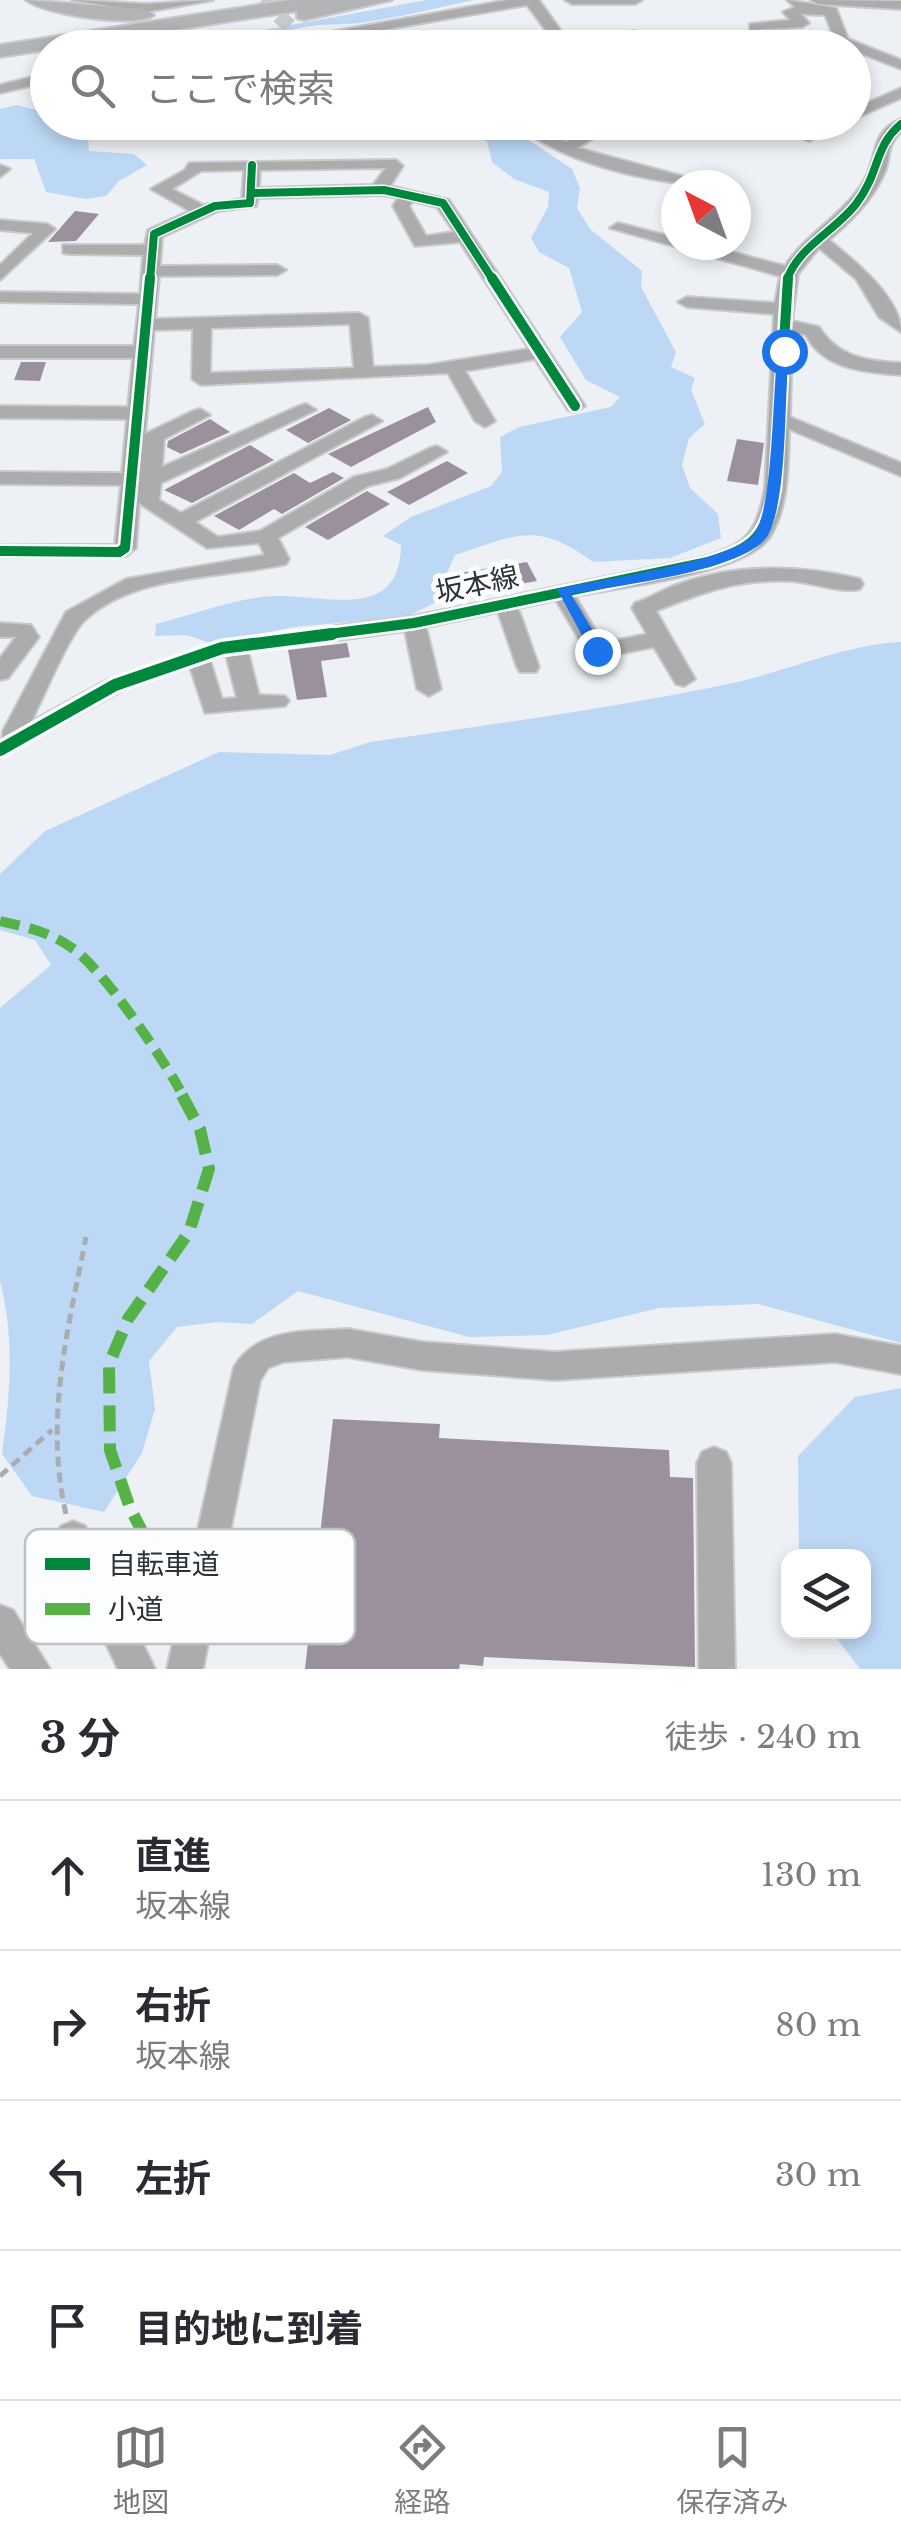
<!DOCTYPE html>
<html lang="ja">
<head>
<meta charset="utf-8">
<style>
	:root { --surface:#fff; --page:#f2f2f3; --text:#2b2b33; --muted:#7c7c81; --line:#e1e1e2; --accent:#727478 }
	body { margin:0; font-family:"Libre Baskerville","Noto Sans JP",serif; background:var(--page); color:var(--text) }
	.controls { position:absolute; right:30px; bottom:30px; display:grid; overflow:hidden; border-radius:20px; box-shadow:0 5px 15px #0003 }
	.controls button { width:90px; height:90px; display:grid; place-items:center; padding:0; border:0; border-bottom:2px solid var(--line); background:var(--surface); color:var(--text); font:50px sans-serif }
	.compass { position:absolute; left:661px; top:170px; width:90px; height:90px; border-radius:50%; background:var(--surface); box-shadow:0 5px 15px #0003; rotate:319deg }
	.stop { position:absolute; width:30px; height:30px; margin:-22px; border:8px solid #1a73e8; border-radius:50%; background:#fff }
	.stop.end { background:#1a73e8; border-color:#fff; box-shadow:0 2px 10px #0008 }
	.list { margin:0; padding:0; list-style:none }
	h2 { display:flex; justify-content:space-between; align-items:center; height:130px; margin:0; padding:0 40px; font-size:42px }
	h2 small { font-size:32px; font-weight:400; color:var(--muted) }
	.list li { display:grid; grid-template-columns:65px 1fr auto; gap:30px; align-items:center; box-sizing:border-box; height:150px; padding:0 40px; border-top:2px solid var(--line) }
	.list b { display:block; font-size:38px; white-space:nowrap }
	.list p { margin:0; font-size:32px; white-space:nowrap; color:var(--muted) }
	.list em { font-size:32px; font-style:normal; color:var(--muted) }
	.icon { flex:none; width:55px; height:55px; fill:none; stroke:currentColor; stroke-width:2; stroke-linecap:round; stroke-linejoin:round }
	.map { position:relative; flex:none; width:901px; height:1669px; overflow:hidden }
	.search { position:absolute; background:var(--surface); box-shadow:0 5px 15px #0003; left:30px; right:30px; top:30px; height:110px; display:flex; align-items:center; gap:25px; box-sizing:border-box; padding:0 35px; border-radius:55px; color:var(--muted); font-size:38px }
	.sheet { height:730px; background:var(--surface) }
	nav { display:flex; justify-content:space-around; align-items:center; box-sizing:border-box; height:140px; border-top:2px solid var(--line); background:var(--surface); font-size:28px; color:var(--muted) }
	nav a { display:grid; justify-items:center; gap:5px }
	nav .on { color:var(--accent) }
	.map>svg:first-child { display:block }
</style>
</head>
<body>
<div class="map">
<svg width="901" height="1669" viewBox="0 0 901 1669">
	<rect width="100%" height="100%" fill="#edf0f4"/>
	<path fill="#bdd8f5" d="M 427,0 L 474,0 C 436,8 397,18 358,23 C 330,26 297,21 275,40 L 170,47 Z
		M 17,105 L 47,113 L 48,122 L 97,123 L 87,126 L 89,151 L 134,154 L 147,165 L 119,181 L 106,196 L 86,199 L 46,192 L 34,159 L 0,159 L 0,109 Z
		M 389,123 L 506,125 L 572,169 L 580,188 L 577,208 L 590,229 L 642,271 L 641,287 L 676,352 L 671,367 L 695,378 L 691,390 L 705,424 L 689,438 L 682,465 L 690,488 L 718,514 L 721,538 L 670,558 L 593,562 C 536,520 517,535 455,555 L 445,577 L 443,599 L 406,617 L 294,627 L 212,644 L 187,635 L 155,636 L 156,624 C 193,615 238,597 276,596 C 328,595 400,622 401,545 L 383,536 L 411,517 L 491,486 L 502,472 L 500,437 L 519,427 L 611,407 L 620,397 L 586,380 L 560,337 L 582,312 L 569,268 L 539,252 L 531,238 L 548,207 L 549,192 L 514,179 L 492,162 L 487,141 L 451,133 L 413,137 Z
		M 901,642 L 901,1343 L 758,1304 L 659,1308 L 547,1335 L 469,1337 L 298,1291 L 252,1324 L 217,1322 L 177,1327 L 149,1361 L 155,1409 L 142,1453 L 104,1512 L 32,1496 L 2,1454 C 10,1396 15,1339 0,1281 L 0,1008 L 51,965 L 35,940 L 0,930 L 0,874 L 45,831 L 219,752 L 330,755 L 370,742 C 488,725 607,709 724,685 C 784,673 841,645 901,642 Z
		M 901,1388 L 901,1669 L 860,1669 L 832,1632 L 864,1632 L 864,1556 L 799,1556 L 798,1456 L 855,1397 Z"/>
	<path fill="#9b919d" d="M 75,211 L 99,214 L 76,241 L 48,242 Z
		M 21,362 L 46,362 L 40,381 L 14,380 Z
		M 428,407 L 436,422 L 351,467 L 328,454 Z
		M 329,408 L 351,420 L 308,443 L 286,430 Z
		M 210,419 L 230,432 L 181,454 L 167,447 L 168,441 Z
		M 737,439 L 764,443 L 758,485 L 727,481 Z
		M 250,445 L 274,460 L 192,503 L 164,490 Z
		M 447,461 L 468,473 L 409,505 L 387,492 Z
		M 333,472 L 344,478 L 282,514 L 274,509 L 239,530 L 214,516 L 294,473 L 310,483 Z
		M 367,491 L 390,504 L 328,540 L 305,527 Z
		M 527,562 L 537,581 L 463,594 L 454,574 Z
		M 347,643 L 350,657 L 321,661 L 327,697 L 297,700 L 288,650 Z
		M 333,1419 L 440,1424 L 439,1438 L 669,1450 L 670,1477 L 693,1478 L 695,1667 L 484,1657 L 483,1666 L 460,1664 L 459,1669 L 305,1669 Z"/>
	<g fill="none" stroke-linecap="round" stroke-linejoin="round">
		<path stroke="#c7cace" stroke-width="15" stroke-dasharray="15 8" stroke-linecap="butt" d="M 262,0 L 295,31"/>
		<g stroke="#c8cacd" stroke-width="4">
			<path id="minor" d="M 72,0 L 146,4 L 213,0 L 146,12 Z
				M 508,0 L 539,0 L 573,48 L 553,48 L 557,45 L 527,5 L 277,48 L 242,48 Z
				M 565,0 L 642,0 L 635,4 L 572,4 Z
				M 787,0 L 836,8 L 848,39 L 901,60 L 901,69 L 837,44 L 825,15 L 801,14 L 809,23 L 802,27 L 750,30 L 750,24 L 790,20 L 783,12 L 795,7 Z
				M 811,0 L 901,1 L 901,9 L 818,4 Z
				M 633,31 L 638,32 L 649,48 L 634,48 L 626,35 Z
				M 375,35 L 428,36 L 477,48 L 370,42 L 370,36 Z
				M 48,73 L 48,82 L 0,93 L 0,85 Z
				M 901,88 L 901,98 L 854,119 L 854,109 Z
				M 901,119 L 901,132 C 885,146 892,159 883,176 C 871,202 850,222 829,240 C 855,261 901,298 901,332 L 879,317 L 856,279 L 819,248 L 798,274 L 792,321 L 819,327 C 839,358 867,361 901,363 L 901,375 C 866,372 824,370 806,335 L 792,332 L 790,417 L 901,463 L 901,476 L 789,429 C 788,463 789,505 771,535 C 749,574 619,587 575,596 L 603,643 L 647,634 L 632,608 L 635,603 C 650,598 664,589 679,584 C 736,563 801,565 860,579 L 863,584 L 860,589 C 840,594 812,582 791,581 C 737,579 704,592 656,611 L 695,679 L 684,686 L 676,684 L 654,647 L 597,658 L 589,656 L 556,600 L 518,608 L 539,667 L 536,672 L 520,672 L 517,667 L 498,612 L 426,627 L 441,689 L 429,696 L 417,689 L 405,631 L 248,652 L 259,695 L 285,696 L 289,701 L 285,706 L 205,713 L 190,667 L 123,690 L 0,758 L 3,731 L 66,612 L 126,579 L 265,555 L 259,543 L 207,548 L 139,503 L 136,548 L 126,556 L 0,557 L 0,545 L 115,545 L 121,485 L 0,484 L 0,472 L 122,473 L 127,419 L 0,418 L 0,406 L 128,407 L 133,358 L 0,358 L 0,346 L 134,346 L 139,304 L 0,302 L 0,292 L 140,294 L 143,255 L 69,254 L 63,253 L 63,245 L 145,245 L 148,230 L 190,211 L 151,189 L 185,170 L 189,163 L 396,160 L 403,166 L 390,186 L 449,200 L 585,406 L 575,412 L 568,410 L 535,359 L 465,371 L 495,421 L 485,427 L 475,421 L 448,373 L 201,385 L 192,379 L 193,329 L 154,330 L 145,434 L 193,411 L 200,409 L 210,415 L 164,439 L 162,467 L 299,406 L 306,404 L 316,410 L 161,483 L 159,500 L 181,513 L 365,417 L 372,415 L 382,421 L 195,522 L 218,537 L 260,531 L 354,477 L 387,469 L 430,448 L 437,446 L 447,452 L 400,478 L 368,486 L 278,538 L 289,559 L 286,564 C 222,579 137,573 86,619 C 69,634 43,699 31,722 L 107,680 L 222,641 L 414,616 L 704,557 C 748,543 756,534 765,488 L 774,314 L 687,307 L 678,302 L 687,297 L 775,303 L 780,276 L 610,228 L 618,223 L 676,238 L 676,245 L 705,245 L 785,266 C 806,234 841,216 862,184 C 879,160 868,132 901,119 ZM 386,168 L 373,185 L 259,188 L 260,170 ZM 244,170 L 242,199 L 203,205 L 172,189 L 201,171 ZM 384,195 L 398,198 L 393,206 L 415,246 L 460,242 L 529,349 L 428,365 L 373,367 L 368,318 L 359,313 L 155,319 L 159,276 L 277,275 L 286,270 L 277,265 L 160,266 L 162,237 L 218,211 L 256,206 L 258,198 ZM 413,201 L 437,207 L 454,232 L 426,236 L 409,206 ZM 350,324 L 354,368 L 210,373 L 211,328 ZM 226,655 L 237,698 L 222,699 L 210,660 Z
				M 514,122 L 533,122 L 566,142 L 601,122 L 620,122 L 577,148 L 715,185 C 653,185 560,163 514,122 Z
				M 705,122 L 720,122 L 724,130 L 711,133 Z
				M 825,122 L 845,122 L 809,141 L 788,133 L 796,128 L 807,131 Z
				M 0,165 L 10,169 L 0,177 Z
				M 0,220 L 47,224 L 55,229 L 0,280 L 0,265 L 33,233 L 0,230 Z
				M 0,623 L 31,625 L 39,637 L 8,678 L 0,680 L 0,658 L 16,637 L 0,637 Z
				M 348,1329 L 422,1342 L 555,1352 L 835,1334 L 901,1346 L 901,1374 L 835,1362 L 555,1380 L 422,1370 L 348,1357 L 283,1362 L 268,1368 L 260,1381 L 203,1669 L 167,1669 L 234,1367 C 259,1327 305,1332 348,1329 Z
				M 714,1447 L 726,1452 L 731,1463 L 735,1669 L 699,1669 L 697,1463 L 702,1452 Z
				M 73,1521 L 85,1526 L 155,1669 L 118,1669 L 56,1538 L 61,1526 Z
				M 0,1605 L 13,1610 L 50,1669 L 10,1669 L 0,1654 Z"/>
		</g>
		<g stroke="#c8cacd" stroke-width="4">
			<path id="highway" d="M 26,0 L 144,9 L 154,15 C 137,29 43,14 26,0 Z
				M 290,0 L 392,0 L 304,20 L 297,18 L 297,11 L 0,57 L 0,45 Z"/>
		</g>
		<path stroke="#abacad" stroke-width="5" stroke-dasharray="10 6" stroke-linecap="butt" d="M 0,1476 L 52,1430
			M 66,1514 C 44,1419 68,1330 86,1237"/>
		<use href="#minor" fill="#acacad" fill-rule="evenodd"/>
		<use href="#highway" fill="#b3b4b6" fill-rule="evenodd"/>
		<path stroke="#56b246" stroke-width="10" stroke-dasharray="20 10" stroke-linecap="butt" d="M 0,921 C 26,927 50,932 72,948 C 103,969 161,1056 180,1090"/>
		<path stroke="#56b246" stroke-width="12" stroke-dasharray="26 12" stroke-linecap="butt" d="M 163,1572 L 130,1508 L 110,1450 L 109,1364 L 128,1319 L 189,1232 L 209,1169 L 200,1129 L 178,1088"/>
		<g stroke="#fbfdfe" stroke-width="11">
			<path id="cycleway-far2" d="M 252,193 L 384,190 L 443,203 L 493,280
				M 150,280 L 154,234 L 215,206 L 250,203 L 252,165
				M 787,280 C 798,247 835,231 856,204 C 880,173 874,146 901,124"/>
		</g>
		<g stroke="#fbfdfe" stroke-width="15">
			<path id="cycleway-far1" d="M 492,278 L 575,406
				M 0,551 L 119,552 L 125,548 L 150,278
				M 313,636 L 414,623 L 708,562 C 756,547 765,537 775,488 L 788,278"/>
		</g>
		<g stroke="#fbfdfe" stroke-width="19">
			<path id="cycleway" d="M 0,750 L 115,685 L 222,648 L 332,634"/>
		</g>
		<use href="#cycleway-far2" stroke="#00873e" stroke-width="8"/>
		<use href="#cycleway-far1" stroke="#00873e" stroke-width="10"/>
		<use href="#cycleway" stroke="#00873e" stroke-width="12"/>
	</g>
	<path fill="#1a73e8" d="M 784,347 L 789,351 C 784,395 788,499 768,535 C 748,571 612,586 571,594 L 605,651 L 592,654 L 557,589 C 594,580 738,561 755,533 C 774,502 772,392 778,351 Z"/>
	<g text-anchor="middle" stroke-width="10" stroke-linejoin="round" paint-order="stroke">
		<g font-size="28" fill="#2f3235" stroke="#fbfdfe">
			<text transform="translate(477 584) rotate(-12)" y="10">坂本線</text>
		</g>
	</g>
	<rect x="25" y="1529" width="330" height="115" rx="15" fill="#fbfdfe" stroke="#bec0c2" stroke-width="2.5"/>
	<rect x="45" y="1558" width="45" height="12" fill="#00873e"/>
	<rect x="45" y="1603" width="45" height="12" fill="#56b246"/>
	<g font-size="28" fill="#2f3235">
		<text x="108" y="1574">自転車道</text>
		<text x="108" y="1619">小道</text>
	</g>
</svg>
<div class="controls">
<button><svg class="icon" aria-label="layers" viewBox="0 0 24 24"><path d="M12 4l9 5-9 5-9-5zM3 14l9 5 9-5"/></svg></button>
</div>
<svg class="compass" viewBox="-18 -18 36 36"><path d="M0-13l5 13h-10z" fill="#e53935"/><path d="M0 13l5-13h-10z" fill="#7c7c81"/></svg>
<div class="stop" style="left:784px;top:351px"></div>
<div class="stop end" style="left:597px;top:651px"></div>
<div class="search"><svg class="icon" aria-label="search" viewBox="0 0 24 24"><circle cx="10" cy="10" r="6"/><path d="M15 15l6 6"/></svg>ここで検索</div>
</div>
<section class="sheet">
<h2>3 分<small>徒歩 · 240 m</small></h2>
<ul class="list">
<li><svg class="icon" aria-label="ahead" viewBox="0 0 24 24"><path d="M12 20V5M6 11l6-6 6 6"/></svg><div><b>直進</b><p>坂本線</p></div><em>130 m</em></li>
<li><svg class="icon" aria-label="right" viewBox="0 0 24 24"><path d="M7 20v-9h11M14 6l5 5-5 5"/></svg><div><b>右折</b><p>坂本線</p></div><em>80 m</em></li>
<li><svg class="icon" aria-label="left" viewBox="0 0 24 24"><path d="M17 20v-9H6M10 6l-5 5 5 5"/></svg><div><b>左折</b></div><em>30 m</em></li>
<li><svg class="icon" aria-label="arrive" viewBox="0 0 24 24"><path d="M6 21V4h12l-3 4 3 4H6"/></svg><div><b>目的地に到着</b></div></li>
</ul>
</section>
<nav>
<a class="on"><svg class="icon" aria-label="map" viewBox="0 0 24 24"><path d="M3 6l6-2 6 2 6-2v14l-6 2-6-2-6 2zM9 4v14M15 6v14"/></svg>地図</a>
<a><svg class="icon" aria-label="directions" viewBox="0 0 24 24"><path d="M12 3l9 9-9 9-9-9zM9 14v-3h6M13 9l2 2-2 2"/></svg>経路</a>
<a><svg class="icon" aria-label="saved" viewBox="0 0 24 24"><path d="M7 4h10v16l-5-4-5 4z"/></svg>保存済み</a>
</nav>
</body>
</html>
